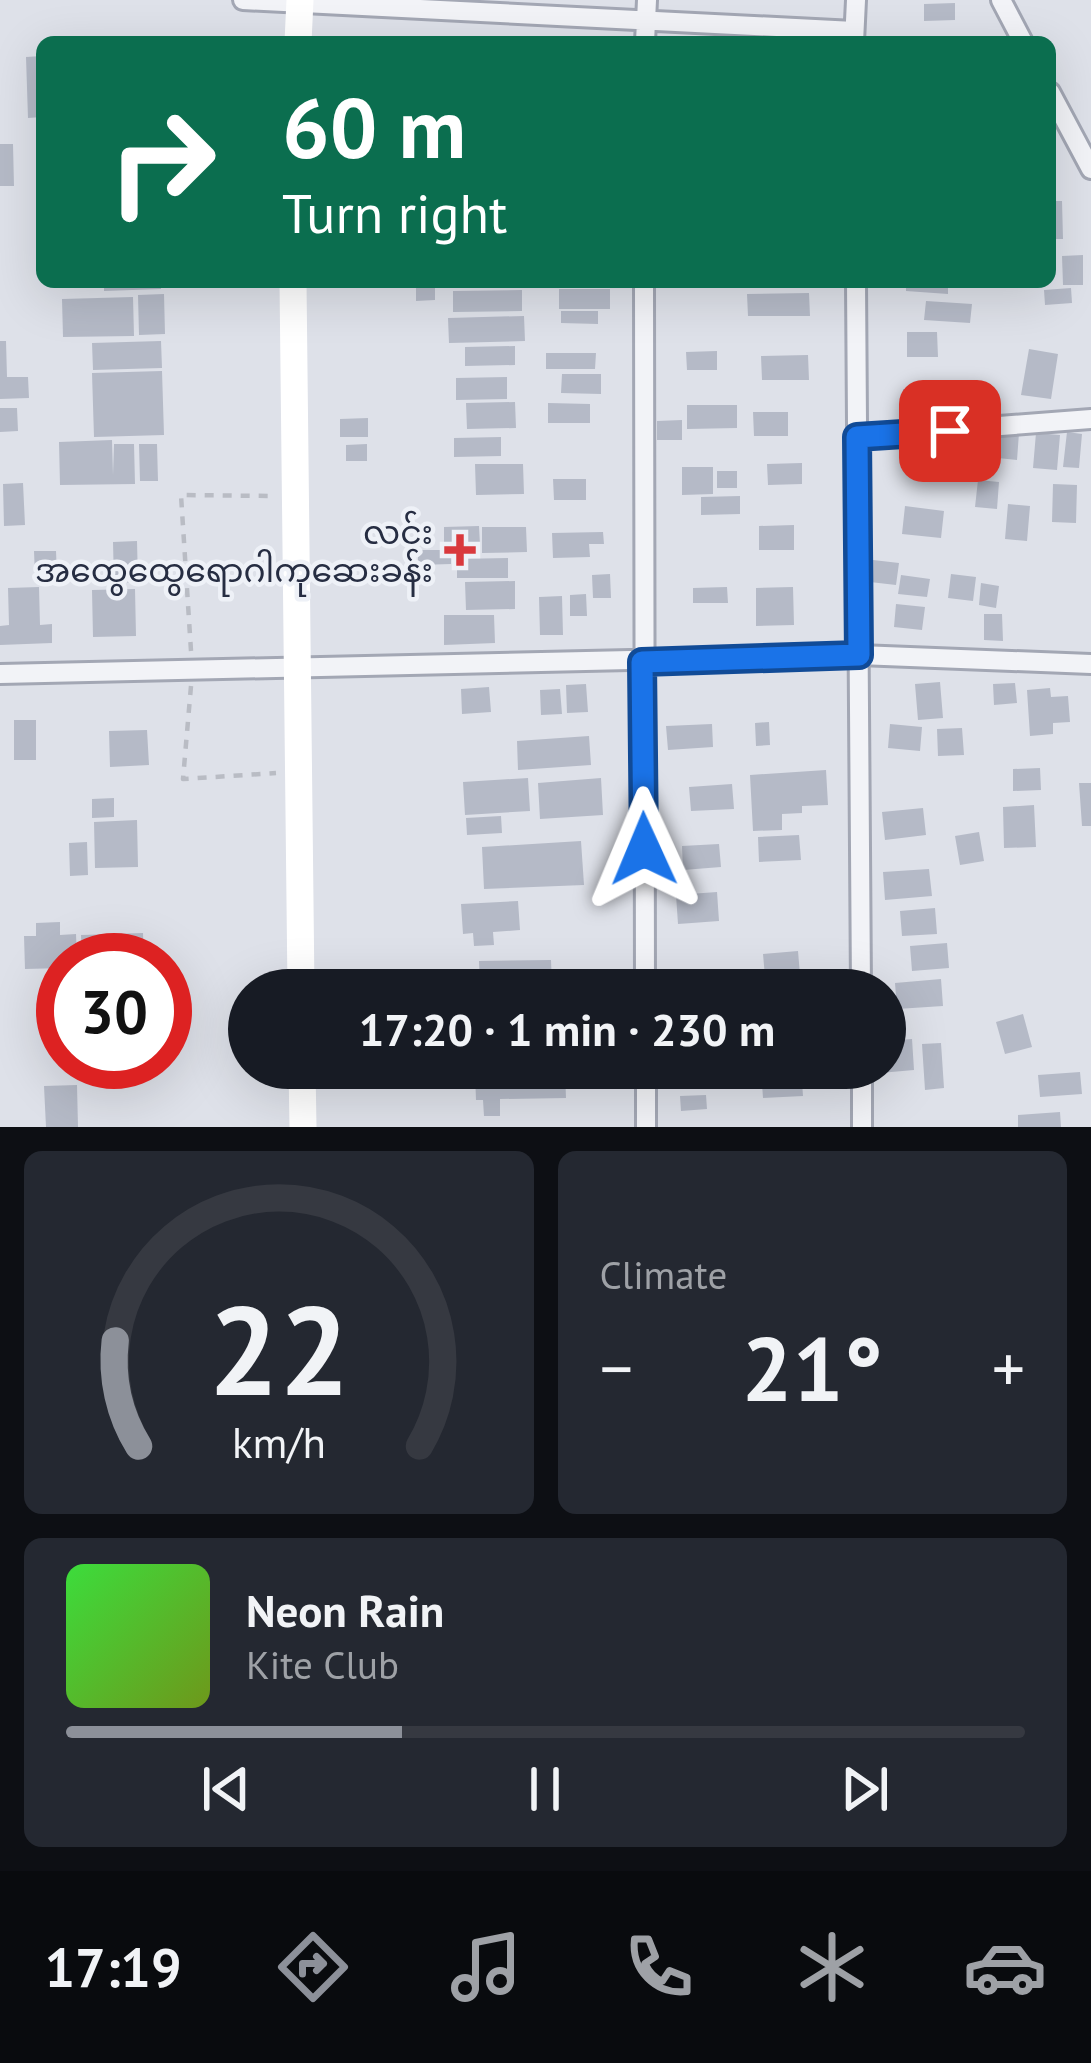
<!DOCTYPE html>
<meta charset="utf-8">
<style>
:root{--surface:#171b24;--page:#242831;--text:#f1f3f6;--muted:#9ea1a6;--line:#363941;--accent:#8c9099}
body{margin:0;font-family:"PT Sans","Noto Sans Myanmar",sans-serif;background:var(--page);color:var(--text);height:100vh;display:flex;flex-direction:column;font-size:45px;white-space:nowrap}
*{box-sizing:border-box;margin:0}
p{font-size:39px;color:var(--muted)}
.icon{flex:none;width:66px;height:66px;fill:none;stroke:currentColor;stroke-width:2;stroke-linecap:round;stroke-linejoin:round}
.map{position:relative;height:1127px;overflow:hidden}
.sheet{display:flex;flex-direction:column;gap:24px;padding:24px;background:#0d0f14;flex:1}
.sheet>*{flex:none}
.hud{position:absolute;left:36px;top:36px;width:1020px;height:252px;border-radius:18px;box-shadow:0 12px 48px #0002;background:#0b6e4f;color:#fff;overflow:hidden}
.speed{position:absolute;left:36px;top:933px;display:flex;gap:24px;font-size:60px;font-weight:700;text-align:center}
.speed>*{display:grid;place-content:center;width:156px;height:156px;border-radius:50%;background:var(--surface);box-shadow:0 12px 48px #0002;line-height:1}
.speed .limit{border:18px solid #d22;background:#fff;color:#111}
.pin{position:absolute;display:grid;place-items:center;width:102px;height:102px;color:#fff;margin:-51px;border-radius:24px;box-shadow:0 6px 18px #0006}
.me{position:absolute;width:132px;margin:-66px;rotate:359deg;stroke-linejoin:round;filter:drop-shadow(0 0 9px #0008)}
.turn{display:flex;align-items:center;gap:42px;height:252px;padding:0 48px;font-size:54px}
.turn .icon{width:156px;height:156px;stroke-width:2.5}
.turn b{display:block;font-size:84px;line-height:102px}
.big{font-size:90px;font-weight:600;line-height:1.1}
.sheet .tile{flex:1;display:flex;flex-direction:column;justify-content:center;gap:18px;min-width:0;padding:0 42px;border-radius:18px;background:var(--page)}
.sheet .dial{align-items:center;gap:0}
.dial svg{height:312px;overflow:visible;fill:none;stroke:var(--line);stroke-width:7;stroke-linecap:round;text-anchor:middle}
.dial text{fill:var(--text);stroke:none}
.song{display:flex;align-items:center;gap:36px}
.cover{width:144px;height:144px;border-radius:18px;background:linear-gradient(135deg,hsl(120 70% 55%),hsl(80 70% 35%))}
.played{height:12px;border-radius:6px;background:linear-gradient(90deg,var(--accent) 35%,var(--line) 35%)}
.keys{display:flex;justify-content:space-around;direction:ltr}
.heat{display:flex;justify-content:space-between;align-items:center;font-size:66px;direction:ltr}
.sheet .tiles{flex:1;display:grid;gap:24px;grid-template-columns:1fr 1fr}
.tile:last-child{grid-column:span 2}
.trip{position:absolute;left:228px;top:969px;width:678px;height:120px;border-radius:60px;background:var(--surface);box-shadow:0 12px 48px #0002;font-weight:600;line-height:120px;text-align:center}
.tabs{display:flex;height:192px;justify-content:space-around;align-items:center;background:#090b0e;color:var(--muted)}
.tabs .icon{width:84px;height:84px}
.tabs .current{color:var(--accent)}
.tabs b{font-size:54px;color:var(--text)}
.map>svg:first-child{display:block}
.building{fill:#b5bac7}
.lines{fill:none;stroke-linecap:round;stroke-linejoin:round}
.minor-casing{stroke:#a3a7b4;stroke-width:24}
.path{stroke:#b9bcc4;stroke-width:4.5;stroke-dasharray:9 9;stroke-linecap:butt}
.minor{stroke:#f2f3f7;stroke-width:18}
.secondary{stroke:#fff;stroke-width:27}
.route-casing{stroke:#114b97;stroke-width:30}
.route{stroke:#1a73e8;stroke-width:21}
.poi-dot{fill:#d9393d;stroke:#eef1f7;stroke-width:4.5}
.labels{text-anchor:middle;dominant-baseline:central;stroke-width:9;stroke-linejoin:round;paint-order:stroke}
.poi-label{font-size:33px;fill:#262d42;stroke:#eef1f7;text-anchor:end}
</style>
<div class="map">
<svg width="1091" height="1127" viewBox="0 0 1091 1127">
<rect width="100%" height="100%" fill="#dee1e9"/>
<path class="building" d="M955 3V20L924 21V4Z
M42 56V117L28 118 26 57Z
M0 144H13L14 186H0Z
M1050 201H1062L1063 239H1050Z
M1083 255V285H1063L1062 256Z
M104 282H161V289L104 291Z
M906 282H948V294L906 291Z
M416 283H435V300L416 301Z
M1071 288 1072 303 1045 305 1044 290Z
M559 289H610V309H559Z
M522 290V311L453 312V291Z
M809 293 810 316H748L747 294Z
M164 294 165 334 139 335 138 295Z
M133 297 134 336 63 337 62 299Z
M926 301 972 304 970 323 924 320Z
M561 311H598V324L561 323Z
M524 316 525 341 449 343 448 318Z
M907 332H937L938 357H907Z
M0 341H6L7 377H28L29 398 0 399Z
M161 341 162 368 93 370 92 343Z
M515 346V365L465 366V347Z
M1029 349 1058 354 1051 399 1021 395Z
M717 351V370H687L686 352Z
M546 353H596L595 369H546Z
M808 355 809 380H762L761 356Z
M162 371 164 435 94 437 92 373Z
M562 374H601V394L561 393Z
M507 377V399L456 400V378Z
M950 382H970V418H950Z
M903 389H941L942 415H903Z
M515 402 516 428 467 429 466 403Z
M548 403 590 404V423H548Z
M687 405H737V428L687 429Z
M0 408H17L18 431 0 432Z
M753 412H788V436H754Z
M368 418V437H340V419Z
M682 420V440H657V421Z
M1001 431 1019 433 1017 460 998 458Z
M1067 432 1082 434 1079 468 1063 467Z
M1036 433 1060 435 1057 470 1033 468Z
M501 437V456L454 457V438Z
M961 438 986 440 983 472 958 470Z
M112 440 113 475 114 444H134L135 484 60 485 59 442Z
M139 444H157L158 481H140Z
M367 444V461H346V445Z
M942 445 944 469 913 471 912 447Z
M802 463V484L768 485 767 464Z
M475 464H523L524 494 476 495Z
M682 467H713V494L682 495Z
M717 471H737V488H717Z
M553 479H586V500H554Z
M978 480 999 482 997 509 975 507Z
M23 483 25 525 4 526 3 484Z
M1053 484 1077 485 1076 523 1052 522Z
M740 496V514L701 515V497Z
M1008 504 1030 506 1027 541 1005 539Z
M905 506 944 511 941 538 902 534Z
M794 525V550H759V526Z
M479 526 480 545 444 546V527Z
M482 527H526L527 552 482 553Z
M603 532 604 544H589L590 557 553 558 552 533Z
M137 541 138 582 114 583 113 542Z
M418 550H451V564L418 565Z
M34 551H56L57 575 35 576Z
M508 558V578H457V559Z
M873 560 899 563 896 585 870 582Z
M610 574 611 598H593L592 575Z
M951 574 976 577 973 601 948 598Z
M901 575 930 579 927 597 898 594Z
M515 581V609L466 610 465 582Z
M981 583 999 586 996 608 979 605Z
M39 587 40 625 52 624V643L0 645V626L9 625 8 588Z
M727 587 728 603H693V588Z
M793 587 794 625 756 626V588Z
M135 589 136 636 93 637 92 590Z
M586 594 587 616H570V595Z
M562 596 563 635H540L539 597Z
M896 604 925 607 922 630 894 627Z
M984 614H1002L1003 641 984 640Z
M444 615H494L495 643 444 645Z
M940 682 943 718 918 720 915 684Z
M1015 683 1017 703 994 705 993 684Z
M586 684 588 712 567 713 566 685Z
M489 687 491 712 462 714 461 689Z
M1050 688 1051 697 1068 696 1070 722 1053 723V734L1030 736 1027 690Z
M560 689 562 714 541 715 540 690Z
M14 720H36V760H14Z
M769 722 770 745 756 746 755 723Z
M712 724 713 747 668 750 666 726Z
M890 724 922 727 920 751 888 748Z
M962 728 964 755 938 756 937 729Z
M147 730 149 765 110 767 109 731Z
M589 736 591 765 518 770 517 741Z
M1040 768 1041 790 1013 791V769Z
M826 770 828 805 802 806V813L782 814V830L753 831 750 775Z
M528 778 530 811 465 815 463 782Z
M601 778 603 815 540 819 538 783Z
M1079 783H1091V826H1082Z
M732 784 734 809 691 811 689 787Z
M114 798V817L92 818V799Z
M1034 805 1036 847 1004 848 1003 807Z
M923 808 926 835 885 840 882 812Z
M501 816 502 833 467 835 466 818Z
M137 820 138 867 95 868 94 822Z
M979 832 984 861 960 865 955 836Z
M799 835 801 860 759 862 758 837Z
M581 841 584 885 484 889 482 847Z
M87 842 88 875 70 876 69 843Z
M719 844 721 867 683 870 682 846Z
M929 869 932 896 885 900 883 872Z
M717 892 719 921 678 924 676 895Z
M518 901 520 930 493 932 494 945 474 946 473 933 463 934 461 904Z
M935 908 937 934 902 936 900 911Z
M60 922V935L76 934 77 960H63V968L25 969 24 936H36V923Z
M143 933 144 960H82L81 935Z
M947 943 949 968 912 971 910 946Z
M798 951 800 975 765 977 763 954Z
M551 960 552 986 480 987 479 961Z
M604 969 605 990H566V970Z
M941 979 943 1006 897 1009 895 983Z
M1023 1014 1032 1047 1005 1054 996 1022Z
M912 1039 914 1070 880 1073V1068H885V1041Z
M941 1043 944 1088 925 1090 922 1044Z
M801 1068 803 1096 763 1098 761 1070Z
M565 1071 566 1098 500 1099V1116H484L483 1100H476L475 1073Z
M1080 1072 1082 1094 1040 1097 1038 1075Z
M77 1085 78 1127H46L44 1086Z
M706 1095 707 1109 681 1111 680 1096Z
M1060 1112 1061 1127H1018V1115Z"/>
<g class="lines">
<defs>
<path id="minor" d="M243 0 854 31
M1001 0 1023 42
M645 42 647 0
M854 42 856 0
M1050 92 1091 169
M644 282 645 990
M856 282 861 990
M857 437 1091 419
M0 674 859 655 1091 664
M646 1068V1127
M862 1068V1127"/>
</defs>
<use href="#minor" class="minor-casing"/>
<path class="path" d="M191 651 181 495 271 496
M191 686 183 779 276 773"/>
<use href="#minor" class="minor"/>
<path class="secondary" d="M298 42 300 0
M293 282 301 990
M302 1068 303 1127"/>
</g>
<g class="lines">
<defs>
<path id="route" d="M644 849 642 662 859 655 857 437 950 431"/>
</defs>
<use href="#route" class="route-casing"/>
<use href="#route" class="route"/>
</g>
<path class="poi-dot" d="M454 532h12v12h12v12h-12v12h-12v-12h-12v-12h12z"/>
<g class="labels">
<g class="poi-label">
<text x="433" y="531">လင်း<tspan x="433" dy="38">အထွေထွေရောဂါကုဆေးခန်း</tspan></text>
</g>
</g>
</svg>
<div class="speed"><div class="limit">30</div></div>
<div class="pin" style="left:950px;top:431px;background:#d93025"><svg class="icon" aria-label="arrive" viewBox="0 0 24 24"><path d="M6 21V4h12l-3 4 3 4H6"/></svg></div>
<svg class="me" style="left:644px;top:849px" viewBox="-20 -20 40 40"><path d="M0-17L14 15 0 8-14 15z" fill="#1a73e8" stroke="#fff" stroke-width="4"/></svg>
<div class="trip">17:20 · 1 min · 230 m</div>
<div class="hud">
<div class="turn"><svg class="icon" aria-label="right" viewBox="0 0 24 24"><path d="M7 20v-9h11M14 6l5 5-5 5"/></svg><div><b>60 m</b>Turn right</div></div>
</div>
</div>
<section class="sheet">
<div class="tiles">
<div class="tile dial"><svg viewBox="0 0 100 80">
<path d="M14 69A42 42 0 1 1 86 69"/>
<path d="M14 69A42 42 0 0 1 8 42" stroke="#8c9099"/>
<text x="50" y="56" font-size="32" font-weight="700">22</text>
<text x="50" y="72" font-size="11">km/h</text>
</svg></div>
<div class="tile"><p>Climate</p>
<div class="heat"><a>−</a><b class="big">21°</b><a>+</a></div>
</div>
<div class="tile">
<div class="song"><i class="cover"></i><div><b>Neon Rain</b><p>Kite Club</p></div></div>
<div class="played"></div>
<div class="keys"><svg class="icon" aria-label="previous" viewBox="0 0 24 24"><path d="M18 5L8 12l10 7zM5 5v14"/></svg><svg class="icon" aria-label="pause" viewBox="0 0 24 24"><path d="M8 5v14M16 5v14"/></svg><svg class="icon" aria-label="next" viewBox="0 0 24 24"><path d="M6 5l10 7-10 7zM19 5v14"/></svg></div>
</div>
</div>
</section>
<nav class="tabs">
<b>17:19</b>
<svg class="icon current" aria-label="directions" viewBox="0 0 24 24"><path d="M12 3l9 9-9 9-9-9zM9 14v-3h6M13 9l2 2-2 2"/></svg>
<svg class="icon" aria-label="music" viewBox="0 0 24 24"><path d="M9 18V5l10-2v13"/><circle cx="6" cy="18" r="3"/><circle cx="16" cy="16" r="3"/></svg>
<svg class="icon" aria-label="phone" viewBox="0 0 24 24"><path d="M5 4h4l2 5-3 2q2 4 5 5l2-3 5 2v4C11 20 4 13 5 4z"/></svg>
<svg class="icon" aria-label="climate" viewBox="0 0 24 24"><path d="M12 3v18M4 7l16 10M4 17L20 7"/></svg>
<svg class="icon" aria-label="car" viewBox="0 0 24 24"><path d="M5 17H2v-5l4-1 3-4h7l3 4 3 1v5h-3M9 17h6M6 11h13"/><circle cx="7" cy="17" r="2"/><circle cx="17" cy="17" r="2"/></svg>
</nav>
